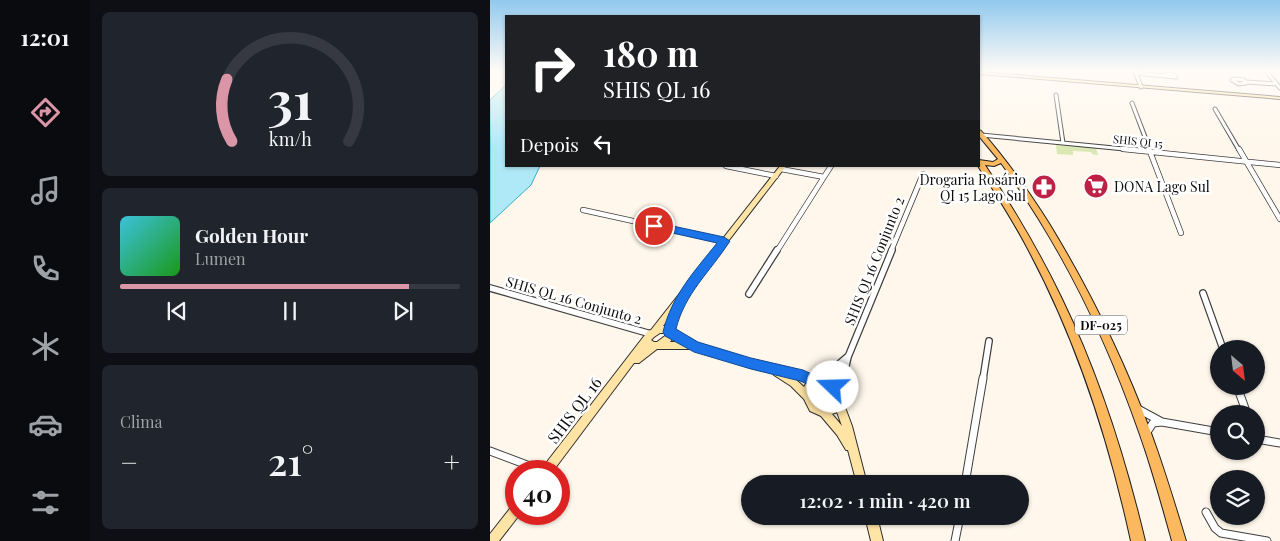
<!DOCTYPE html>
<html lang="pt">
<meta charset="utf-8">
<style>
:root{--surface:#171b24;--page:#20242c;--text:#f1f3f6;--muted:#9ea1a6;--line:#363941;--accent:#da95a7}
body{margin:0;font-family:"Playfair Display",serif;background:var(--page);color:var(--text);height:100vh;display:flex;flex-direction:column;font-size:19px;white-space:nowrap}
*{box-sizing:border-box;margin:0}
p{font-size:16px;color:var(--muted)}
.icon{flex:none;width:28px;height:28px;fill:none;stroke:currentColor;stroke-width:2;stroke-linecap:round;stroke-linejoin:round}
.map{position:relative;flex:1;overflow:hidden}
.sheet{display:flex;flex-direction:column;gap:12px;padding:12px;background:#0d0f14;width:400px}
.sheet>*{flex:none}
.top-card{position:absolute;left:15px;top:15px;width:475px;height:152px;border-radius:0px;box-shadow:0 1px 4px #0004;background:#202124;color:#fff;overflow:hidden}
.needle{width:32px;rotate:152deg}
.controls{position:absolute;left:720px;top:340px;display:grid;gap:10px}
.controls a{display:grid;place-items:center;width:55px;height:55px;border-radius:50%;background:var(--surface);box-shadow:0 1px 4px #0004;font-size:25px}
.speed{position:absolute;left:15px;top:460px;display:flex;gap:10px;font-size:25px;font-weight:700;text-align:center}
.speed>*{display:grid;place-content:center;width:65px;height:65px;border-radius:50%;background:var(--surface);box-shadow:0 1px 4px #0004;line-height:1}
.speed .limit{border:8px solid #d22;background:#fff;color:#111}
.pin{position:absolute;display:grid;place-items:center;width:42px;height:42px;color:#fff;margin:-21px;border:2px solid #fff;border-radius:50%;box-shadow:0 1px 5px #0007}
.me{position:absolute;width:55px;margin:-28px;rotate:291deg;stroke-linejoin:round;filter:drop-shadow(0 0 4px #0008)}
.turn{display:flex;align-items:center;gap:18px;height:105px;padding:0 15px;font-size:22px}
.turn .icon{width:65px;height:65px;stroke-width:2.5}
.turn b{display:block;font-size:35px;line-height:42px}
.then{display:flex;align-items:center;height:48px;padding:0 15px;background:#0003;gap:10px;font-size:19px}
.big{font-size:38px;font-weight:600;line-height:1.1}
.sheet .card{flex:1;display:flex;flex-direction:column;justify-content:center;gap:8px;min-width:0;padding:0 18px;border-radius:8px;background:var(--page)}
.sheet .dial{align-items:center;gap:0}
.dial svg{height:130px;overflow:visible;fill:none;stroke:var(--line);stroke-width:7;stroke-linecap:round;text-anchor:middle}
.dial text{fill:var(--text);stroke:none}
.song{display:flex;align-items:center;gap:15px}
.cover{width:60px;height:60px;border-radius:8px;background:linear-gradient(135deg,hsl(190 70% 55%),hsl(120 70% 35%))}
.played{height:5px;border-radius:2px;background:linear-gradient(90deg,var(--accent) 85%,var(--line) 85%)}
.keys{display:flex;justify-content:space-around;direction:ltr}
.heat{display:flex;justify-content:space-between;align-items:center;font-size:28px;direction:ltr}
.trip{position:absolute;left:251px;top:475px;width:288px;height:50px;border-radius:25px;background:var(--surface);box-shadow:0 1px 4px #0004;font-weight:600;line-height:50px;text-align:center}
main{display:flex;flex:1;min-height:0}
.tab-bar{display:flex;flex-direction:column;width:90px;justify-content:space-around;align-items:center;background:#090b0e;color:var(--muted)}
.tab-bar .icon{width:35px;height:35px}
.tab-bar .current{color:var(--accent)}
.tab-bar b{font-size:22px;color:var(--text)}
.map>svg:first-child{display:block}
.green{fill:#dae9b4}
.water{fill:#afe9f7;stroke:#35aecf}
.lines{fill:none;stroke-linecap:round;stroke-linejoin:round}
.street-far3-casing{stroke:#3f3f3f;stroke-width:5}
.street-far2-casing{stroke:#3f3f3f;stroke-width:6}
.street-far1-casing{stroke:#3f3f3f;stroke-width:8}
.street-casing{stroke:#3f3f3f;stroke-width:9}
.secondary-casing{stroke:#2e2e2e;stroke-width:2}
.primary-casing{stroke:#1d1d1d;stroke-width:2}
.street-far3{stroke:#fff;stroke-width:3}
.street-far2{stroke:#fff;stroke-width:4.5}
.street-far1{stroke:#fff;stroke-width:5.5}
.street{stroke:#fff;stroke-width:7}
.secondary{fill:#ffe4a6;fill-rule:evenodd}
.primary{fill:#fbb85f;fill-rule:evenodd}
.route{fill:#1a73e8;stroke:#114b97}
.labels{text-anchor:middle;dominant-baseline:central;stroke-width:5;stroke-linejoin:round;paint-order:stroke}
.far-street-label{font-size:11px;fill:#0c0c0c;stroke:#fff}
.shield{fill:#fff;stroke:#555;stroke-width:1}
.shield-label{font-size:12px;font-weight:bold;fill:#0c0c0c}
.poi-label{font-size:14px;fill:#0c0c0c;stroke:#fff;text-anchor:end}
.street-label{font-size:14px;fill:#0c0c0c;stroke:#fff}
.near-street-label{font-size:16px;fill:#0c0c0c;stroke:#fff}
</style>
<main>
<nav class="tab-bar">
<b>12:01</b>
<svg class="icon current" aria-label="directions" viewBox="0 0 24 24"><path d="M12 3l9 9-9 9-9-9zM9 14v-3h6M13 9l2 2-2 2"/></svg>
<svg class="icon" aria-label="music" viewBox="0 0 24 24"><path d="M9 18V5l10-2v13"/><circle cx="6" cy="18" r="3"/><circle cx="16" cy="16" r="3"/></svg>
<svg class="icon" aria-label="phone" viewBox="0 0 24 24"><path d="M5 4h4l2 5-3 2q2 4 5 5l2-3 5 2v4C11 20 4 13 5 4z"/></svg>
<svg class="icon" aria-label="climate" viewBox="0 0 24 24"><path d="M12 3v18M4 7l16 10M4 17L20 7"/></svg>
<svg class="icon" aria-label="car" viewBox="0 0 24 24"><path d="M5 17H2v-5l4-1 3-4h7l3 4 3 1v5h-3M9 17h6M6 11h13"/><circle cx="7" cy="17" r="2"/><circle cx="17" cy="17" r="2"/></svg>
<svg class="icon" aria-label="filters" viewBox="0 0 24 24"><path d="M4 7h16M4 17h16"/><circle cx="9" cy="7" r="2"/><circle cx="15" cy="17" r="2"/></svg>
</nav>
<section class="sheet">
<div class="card dial"><svg viewBox="0 0 100 80">
<path d="M14 69A42 42 0 1 1 86 69"/>
<path d="M14 69A42 42 0 0 1 11 31" stroke="#da95a7"/>
<text x="50" y="56" font-size="32" font-weight="700">31</text>
<text x="50" y="72" font-size="11">km/h</text>
</svg></div>
<div class="card">
<div class="song"><i class="cover"></i><div><b>Golden Hour</b><p>Lumen</p></div></div>
<div class="played"></div>
<div class="keys"><svg class="icon" aria-label="previous" viewBox="0 0 24 24"><path d="M18 5L8 12l10 7zM5 5v14"/></svg><svg class="icon" aria-label="pause" viewBox="0 0 24 24"><path d="M8 5v14M16 5v14"/></svg><svg class="icon" aria-label="next" viewBox="0 0 24 24"><path d="M6 5l10 7-10 7zM19 5v14"/></svg></div>
</div>
<div class="card"><p>Clima</p>
<div class="heat"><a>−</a><b class="big">21°</b><a>+</a></div>
</div>
</section>
<div class="map">
<svg width="790" height="541" viewBox="0 0 790 541">
<rect width="100%" height="100%" fill="#fff7eb"/>
<path class="green" d="M566 145 606 148 608 155 602 154 601 152 583 151V155L567 154Z"/>
<path class="water" d="M16 85V166H50L41 185 0 223V100Z"/>
<g class="lines">
<defs>
<path id="street-far3" d="M645 71 651 87
M776 71 790 88
M645 73 686 77 682 74 675 75
M746 79 754 80 756 83 749 84 742 80Z
M756 82 787 84
M566 95 573 143
M642 103 660 150
M725 109 749 150
M491 135 645 150"/>
<path id="street-far2" d="M633 149 790 165
M659 149 691 233
M749 149 790 219
M236 166 286 176
M291 169 334 177
M93 210 234 241
M287 251 341 166
M401 251 433 174"/>
<path id="street-far1" d="M0 288 161 334
M713 293 733 349
M259 294 287 250
M331 379 357 357
M353 379 358 357 402 250
M493 379 499 341"/>
<path id="street" d="M327 382 332 378
M747 386 757 414
M349 396 353 378
M648 409 672 422 729 432
M657 432 663 423 671 422
M766 439 790 443
M0 451 53 471
M475 484 493 378
M716 512 725 528 731 533 777 541
M465 541 470 516"/>
<path id="secondary" d="M489 72 790 97V99L489 74Z
M290 166H296L189 305 191 307 183 330 207 343 261 360 313 372 326 378 331 377 334 378 346 384 355 399 353 402 362 426 377 484H367L358 450H356L347 435 331 416 320 411 314 399 301 386 284 375 283 373 261 368 203 349H167L149 363H144L63 471H52L53 467 158 331 161 330ZM179 318 176 326H173ZM170 333H175V336L167 342H164L161 340 164 337ZM183 338 189 342H180ZM304 378 317 382 314 387ZM330 385 340 390 345 399 343 405 334 408C332 407 328 407 326 405 319 398 320 388 330 385ZM347 412 352 426 342 414Z
M26 505V514H30L9 541H0V534L22 506Z
M375 516H387L393 541H381Z"/>
<path id="primary" d="M489 130 491 131C517 160 539 192 560 225 600 291 634 360 661 433 674 468 685 505 696 541H682C672 505 662 468 649 432 616 337 570 244 511 163L504 166 495 165C523 208 549 251 571 297 609 375 635 457 655 541H641C619 440 588 343 539 251 524 222 506 194 488 166L489 160 503 162 508 159 489 136Z"/>
</defs>
<use href="#street-far3" class="street-far3-casing"/>
<use href="#street-far2" class="street-far2-casing"/>
<use href="#street-far1" class="street-far1-casing"/>
<use href="#street" class="street-casing"/>
<use href="#secondary" class="secondary-casing"/>
<use href="#primary" class="primary-casing"/>
<use href="#street-far3" class="street-far3"/>
<use href="#street-far2" class="street-far2"/>
<use href="#street-far1" class="street-far1"/>
<use href="#street" class="street"/>
<use href="#secondary" class="secondary"/>
<use href="#primary" class="primary"/>
</g>
<linearGradient id="sky" x2="0" y2="1"><stop stop-color="#91c9ee"/><stop offset="0.48" stop-color="#fffbf6"/><stop offset="1" stop-color="#fffbf6" stop-opacity="0"/></linearGradient>
<rect width="790" height="147" fill="url(#sky)"/>
<path class="route" d="M164 222 234 237 240 241C220 272 195 293 186 329L208 342 261 358 313 370 326 376 331 375 348 383 350 387 348 392 343 394 310 381 261 369 204 352 175 336 173 332C182 295 204 272 227 243L160 228 159 226Z"/>
<defs>
<symbol id="supermarket-disc" viewBox="-11 -11 22 22"><circle r="9.5" fill="#bd2246" stroke="#fff"/><path d="M-6-5.5h2.5l.6 2H6L4.5 2H-2.5L-4.4-4H-6ZM-1.5 3.2a1.3 1.3 0 1 0 .1 0ZM3 3.2a1.3 1.3 0 1 0 .1 0Z" fill="#fff"/></symbol>
<symbol id="pharmacy-disc" viewBox="-11 -11 22 22"><circle r="9.5" fill="#bd2246" stroke="#fff"/><path d="M-2-6h4v4h4v4h-4v4h-4v-4h-4v-4h4Z" fill="#fff"/></symbol>
</defs>
<g fill-rule="evenodd">
<use href="#supermarket-disc" x="592" y="172" width="28" height="28"/>
<use href="#pharmacy-disc" x="540" y="173" width="28" height="28"/>
</g>
<g class="labels">
<g class="far-street-label">
<text transform="translate(648 141) rotate(6)">SHIS QI 15</text>
</g>
<rect class="shield" x="585" y="315.5" width="52" height="19" rx="4"/>
<g class="shield-label">
<text x="611" y="325">DF-025</text>
</g>
<g class="poi-label">
<text x="536" y="179">Drogaria Rosário<tspan x="536" dy="16">QI 15 Lago Sul</tspan></text>
<text x="624" y="186" text-anchor="start">DONA Lago Sul</text>
</g>
<g class="street-label">
<text transform="translate(384 261) rotate(-68)">SHIS QI 16 Conjunto 2</text>
<text transform="translate(84 300) rotate(16)">SHIS QL 16 Conjunto 2</text>
</g>
<g class="near-street-label">
<text transform="translate(84 410) rotate(-53)">SHIS QL 16</text>
</g>
</g>
</svg>
<div class="controls">
<a><svg class="needle" viewBox="-14 -14 28 28"><path d="M0-13l5 13h-10z" fill="#e53935"/><path d="M0 13l5-13h-10z" fill="#9ea1a6"/></svg></a>
<a><svg class="icon" aria-label="search" viewBox="0 0 24 24"><circle cx="10" cy="10" r="6"/><path d="M15 15l6 6"/></svg></a>
<a><svg class="icon" aria-label="layers" viewBox="0 0 24 24"><path d="M12 4l9 5-9 5-9-5zM3 14l9 5 9-5"/></svg></a>
</div>
<div class="speed"><div class="limit">40</div></div>
<div class="pin" style="left:164px;top:226px;background:#d93025"><svg class="icon" aria-label="arrive" viewBox="0 0 24 24"><path d="M6 21V4h12l-3 4 3 4H6"/></svg></div>
<svg class="me" style="left:343px;top:387px" viewBox="-20 -20 40 40"><circle r="19" fill="#fff"/><path d="M0-13L10 11 0 6-10 11z" fill="#1a73e8"/></svg>
<div class="trip">12:02 · 1 min · 420 m</div>
<div class="top-card">
<div class="turn"><svg class="icon" aria-label="right" viewBox="0 0 24 24"><path d="M7 20v-9h11M14 6l5 5-5 5"/></svg><div><b>180 m</b>SHIS QL 16</div></div>
<div class="then">Depois<svg class="icon" aria-label="left" viewBox="0 0 24 24"><path d="M17 20v-9H6M10 6l-5 5 5 5"/></svg></div>
</div>
</div>
</main>
